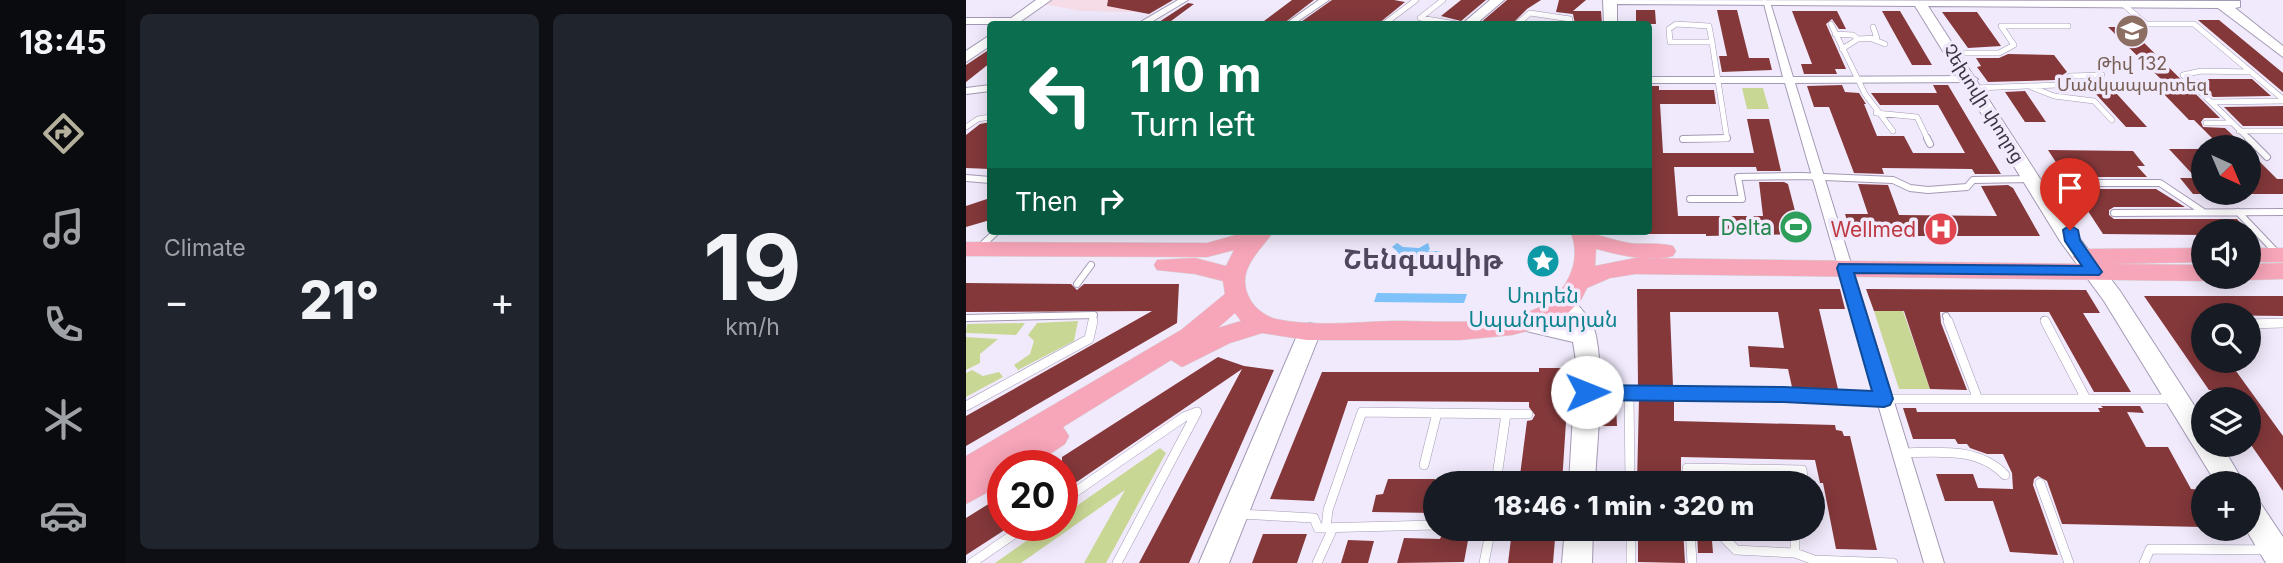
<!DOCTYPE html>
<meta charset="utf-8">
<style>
:root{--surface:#171b24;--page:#20242c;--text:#f1f3f6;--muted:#9ea1a6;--accent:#b4b09b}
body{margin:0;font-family:Inter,"Noto Sans Armenian",sans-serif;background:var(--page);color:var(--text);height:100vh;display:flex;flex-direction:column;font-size:26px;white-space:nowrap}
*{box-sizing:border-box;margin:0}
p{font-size:23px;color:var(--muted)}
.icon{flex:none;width:38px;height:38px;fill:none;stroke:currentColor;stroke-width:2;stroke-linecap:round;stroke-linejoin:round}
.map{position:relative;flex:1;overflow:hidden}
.drawer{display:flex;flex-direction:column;gap:14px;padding:14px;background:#0d0f14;width:840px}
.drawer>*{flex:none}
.banner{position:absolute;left:21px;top:21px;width:665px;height:214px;border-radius:7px;box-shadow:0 4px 18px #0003;background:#0b6e4f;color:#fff;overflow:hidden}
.needle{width:46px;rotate:136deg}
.buttons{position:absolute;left:1225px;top:135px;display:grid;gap:14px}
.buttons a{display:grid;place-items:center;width:70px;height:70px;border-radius:50%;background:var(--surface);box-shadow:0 4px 18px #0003;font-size:35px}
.speed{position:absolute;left:21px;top:450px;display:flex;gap:14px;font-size:35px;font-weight:700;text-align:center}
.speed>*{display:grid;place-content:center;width:91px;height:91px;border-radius:50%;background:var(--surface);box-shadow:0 4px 18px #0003;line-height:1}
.speed .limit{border:10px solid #d22;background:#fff;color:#111}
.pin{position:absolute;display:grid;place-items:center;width:60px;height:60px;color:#fff;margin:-72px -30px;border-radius:50% 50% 50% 0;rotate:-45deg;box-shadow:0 0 7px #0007}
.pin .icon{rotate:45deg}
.me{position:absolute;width:77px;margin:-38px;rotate:89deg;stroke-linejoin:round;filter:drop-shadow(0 0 5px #0008)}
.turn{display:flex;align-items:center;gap:24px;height:147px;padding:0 28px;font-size:32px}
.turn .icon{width:91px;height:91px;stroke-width:2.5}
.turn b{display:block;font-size:49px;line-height:60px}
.then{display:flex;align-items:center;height:66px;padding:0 28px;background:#0003;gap:14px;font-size:26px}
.big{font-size:52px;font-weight:800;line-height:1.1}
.drawer .card{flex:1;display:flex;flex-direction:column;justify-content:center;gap:10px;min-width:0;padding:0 24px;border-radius:10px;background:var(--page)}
.drawer .dial{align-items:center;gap:0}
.dial b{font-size:91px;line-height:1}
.heat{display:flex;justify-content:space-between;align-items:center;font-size:38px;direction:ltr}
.drawer .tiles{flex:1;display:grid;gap:14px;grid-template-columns:repeat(2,1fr)}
.trip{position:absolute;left:457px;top:471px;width:402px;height:70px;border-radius:35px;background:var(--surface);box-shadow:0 4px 18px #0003;font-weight:800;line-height:70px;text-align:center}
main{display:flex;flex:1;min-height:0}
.dock{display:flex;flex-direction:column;width:126px;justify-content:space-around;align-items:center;background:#090b0e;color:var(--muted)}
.dock .icon{width:49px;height:49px}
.dock .selected{color:var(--accent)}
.dock b{font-size:32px;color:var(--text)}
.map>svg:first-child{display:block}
.education{fill:#f5dce6}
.green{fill:#c9d795}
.water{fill:#7ec2f9}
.building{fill:#84383a}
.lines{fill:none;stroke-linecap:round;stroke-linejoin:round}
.lane-far2-casing{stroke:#a499b5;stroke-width:6}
.lane-far1-casing{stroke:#a499b5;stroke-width:8}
.lane-casing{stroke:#a499b5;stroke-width:10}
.street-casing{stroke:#a499b5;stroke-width:2}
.secondary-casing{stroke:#a499b5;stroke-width:2}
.primary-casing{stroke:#d3d2d5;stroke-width:1}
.lane-far2{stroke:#fff;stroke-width:5}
.lane-far1{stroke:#fff;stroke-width:6}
.lane{stroke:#fff;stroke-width:9}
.street{fill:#fff;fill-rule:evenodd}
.secondary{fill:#fff;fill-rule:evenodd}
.primary{fill:#f7a5b8;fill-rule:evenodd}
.route{fill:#1a73e8;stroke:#114b97;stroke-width:2}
.labels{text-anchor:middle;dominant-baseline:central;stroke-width:7;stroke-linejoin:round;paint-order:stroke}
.far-education-label{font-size:18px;fill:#785e54;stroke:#f1eafc}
.far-street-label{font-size:18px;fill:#393440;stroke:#f1eafc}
.leisure-label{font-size:21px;fill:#27864d;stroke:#f1eafc;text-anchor:end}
.health-label{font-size:21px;fill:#be3a42;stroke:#f1eafc;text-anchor:end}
.culture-label{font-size:21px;fill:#0d838f;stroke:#f1eafc}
.district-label{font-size:28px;font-weight:bold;fill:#50465e;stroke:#f1eafc}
</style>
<main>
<nav class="dock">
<b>18:45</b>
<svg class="icon selected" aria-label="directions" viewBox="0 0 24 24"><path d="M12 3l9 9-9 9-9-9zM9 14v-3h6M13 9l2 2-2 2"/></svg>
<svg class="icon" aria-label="music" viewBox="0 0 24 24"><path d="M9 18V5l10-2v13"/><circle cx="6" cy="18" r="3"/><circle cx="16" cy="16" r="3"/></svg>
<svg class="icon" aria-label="phone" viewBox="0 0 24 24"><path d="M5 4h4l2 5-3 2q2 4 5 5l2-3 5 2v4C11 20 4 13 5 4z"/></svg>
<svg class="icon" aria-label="climate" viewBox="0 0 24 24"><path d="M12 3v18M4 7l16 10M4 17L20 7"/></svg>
<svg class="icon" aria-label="car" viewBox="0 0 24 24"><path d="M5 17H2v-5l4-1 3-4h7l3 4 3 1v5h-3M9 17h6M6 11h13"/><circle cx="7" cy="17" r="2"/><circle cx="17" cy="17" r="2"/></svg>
</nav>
<section class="drawer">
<div class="tiles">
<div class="card"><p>Climate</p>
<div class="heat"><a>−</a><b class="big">21°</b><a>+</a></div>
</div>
<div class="card dial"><b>19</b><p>km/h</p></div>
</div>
</section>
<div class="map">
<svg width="1317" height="563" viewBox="0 0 1317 563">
<rect width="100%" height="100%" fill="#f1eafc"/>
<path class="education" d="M85 0H196L172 12 115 11 77 4Z"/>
<path class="green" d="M776 88H797L803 109H781Z
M908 311H937L964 389H933Z
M112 321 108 341 52 370 48 365 64 354 68 341 62 335 71 323Z
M59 323 50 335 0 333 1 324Z
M0 337 32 339 14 354V363L0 370Z
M6 370 17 376 33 372 37 377 0 397V373Z
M194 448 200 453 140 563H118L159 490 55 563H29L83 525H96V516Z"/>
<path class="water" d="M431 243 437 247 453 248 462 243 464 249 462 251H475L471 262H457L459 265 454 269H449L448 265 432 266 423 269 420 265 427 261 431 251 426 247Z
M411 293 501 294 498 303 408 302Z"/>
<path class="building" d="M142 0H207L183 14 141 6Z
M326 0H348L317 24H294Z
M366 0H428L439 2 412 24H332Z
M495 0H520L495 21 475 16Z
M541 0H575L561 9 546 24H513Z
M593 0H620L607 11H635L636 24H609L607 14 590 12Z
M222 3 228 4 201 24H190Z
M670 10H689L690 24H670Z
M751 10H771L783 58H803L806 70 756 72 753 56H761Z
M826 11H871L880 29H873L866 19 860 24 880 69H869L871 74H838L835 64H846Z
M916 11H934L966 65H946Z
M976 12H1011L1035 46 1002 48Z
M1232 20H1253L1317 73V92Z
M1142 27H1162L1254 118H1238L1235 122 1237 127 1259 128 1279 147H1255L1228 120H1223L1194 90H1206Z
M24 49V63L0 82V65Z
M1042 54 1088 55 1101 72 1089 80 1022 82 1011 67 1015 66 1010 58H1033Z
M1229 79H1286L1305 96 1247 97Z
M1118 81 1140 82 1181 127H1160Z
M876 85 879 92 893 93 900 104H898L911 136H938L947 153H999L972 105H914L905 93H971L967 85H982L1035 174H1009L1006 169 916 168 918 174 888 173 863 107H848L841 86Z
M682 86H693V90H748L750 104H694L697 153H788L781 119H803L815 171H791L790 167H708L712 216H797L793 182H818L822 184 835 234 740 236V234H682Z
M1059 91 1080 122H1059L1039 92Z
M1317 106V126H1277L1258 107Z
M24 122V169L0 168V135L14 124Z
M1203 149H1237V194H1227L1214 178H1230Z
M1082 150 1167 151 1179 166H1171L1181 177H1088L1085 173H1097Z
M1283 151 1311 179H1317V194H1283Z
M892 184 922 185 933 215 1031 216 1015 186 1042 185 1047 188 1074 236H886L879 214H902Z
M1096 189H1190L1219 207H1148L1143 210V215L1148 219H1271L1282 231H1237V235L1137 234 1120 208H1110Z
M24 198V220L0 227V206Z
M0 283 105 284 111 290 118 284H213L211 323 0 446V416L186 311 0 312Z
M671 289H874L879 309H853L872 389 826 387 822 369 784 367 782 346 818 348 812 312H704L707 386 672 385Z
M900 289 1120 290 1134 313H1117L1165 392H1128L1083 312H974L975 323 1001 390 964 389 938 311H908Z
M1178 296H1317V316L1237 315V360H1262L1317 436V491L1283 442V399H1253L1247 390H1243Z
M252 357 278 366 308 370 223 563H173L276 369 96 492V457Z
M573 368H598V372H604L601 408 594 414 600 422 596 483H553L561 421 566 420 569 415 563 407V402L382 401 348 501 304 499 356 372H573Z
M673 399 708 400V421L869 425 870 430 876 431 878 436H884L911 550 870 549 857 483H854L849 460 715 457V483H671Z
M650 404 651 426H635L636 405Z
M1135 406H1174L1178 413 1161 412 1180 447H1202L1225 489 1237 490V527L1096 524 1081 481 1072 476 1068 479 1067 485 1092 555 1044 552 1027 501H979L970 474H1007L1012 488 1047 489 1046 473 1037 454H1021L1004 448 1001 444H992L989 439H947L937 408H950L951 412H1134L1132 408H1137Z
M422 479H469V513L406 512 410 495 417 494Z
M37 495V531L0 555V518Z
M672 528H717L719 563 672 562Z
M731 528H745L747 553H732Z
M297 534H341L331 563H286Z
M476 534 503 535 498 562 431 563 438 538 474 539Z
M545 539H589L587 563H542Z
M382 540 408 541 402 563H375Z"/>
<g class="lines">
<defs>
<path id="lane-far2" d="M477 0 454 18 491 24
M1157 4 1180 24H1228L1317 99
M418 24 450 0
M551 24 564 13 604 19V24
M710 24 743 26 746 42H704L703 29Z
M865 24 899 94 927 131
M869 34 887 35 892 39
M906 39 919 44
M876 49 892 39 911 38 907 27
M987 53H1033L1048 45 1035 26H1102
M1065 87 1088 96 1128 101 1146 120
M1008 88 1091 85 1104 76 1136 75
M1245 102 1317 101
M910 113 951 117 962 140
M1240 123H1266
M0 127 12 119 24 117
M1273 131H1317
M717 139H761L746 42
M1284 140 1217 75 1235 71 1285 72"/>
<path id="lane-far1" d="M961 138 964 144
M1282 138 1301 157
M717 139 761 138
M0 178 24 180
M1069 183H1194L1236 211
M724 199H776L772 177 836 176 927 180 944 188 962 190 1001 187 1007 180 1065 179
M1272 212 1312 254
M1148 213 1317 212
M14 247 31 231
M111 284 125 265
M980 316 983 323
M0 318 128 315 126 323
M1078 320 1080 323
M1312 323H1317"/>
<path id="lane" d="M982 321 1011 397
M1079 321 1119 397
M1283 324 1317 323
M627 392 818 394 918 399H1207
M663 392 664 483
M0 406 123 339 127 321
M540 414H562
M601 415H615
M937 453C973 452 1012 447 1039 475
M458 465 471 413
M722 483 721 468 836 470 838 483
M1074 483 1103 563
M96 501 218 417 231 412
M274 514 348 518 352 528 469 525
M360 528 362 510 396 412 540 414 530 483
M665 528V563
M724 528 726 563
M760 528V540L770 550 829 553 848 560 927 563
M820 528 829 536V553
M6 563 61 525
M151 563 231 412
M351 563 367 528
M518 563 525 528
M1178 563 1184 549 1317 550"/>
<path id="street" d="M212 0H222L182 24H171Z
M353 0H363L328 24H319Z
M797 0 804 2 827 77 1007 76 1012 79 1007 82 829 83 978 563H958L819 83H682V77H817Z
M0 18H47L51 21 47 24H0Z
M24 85V91L0 94V88Z"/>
<path id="secondary" d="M70 0H85L51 24H37Z
M524 0H538L510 24H496Z
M637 0 1274 1V7L1269 8 1317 46V57L1252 8 962 6 1108 231 1154 291 1237 419V444H1255L1278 483H1250L1138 301 1094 241 949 6 651 4V24H638Z
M24 35V46L0 62V51Z
M597 295C610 299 628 322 630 336 639 382 631 436 629 483H603L610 361 607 342 552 329 549 323 552 317 560 315 600 323 586 303 589 297Z
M344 323 352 325 355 331 263 563H233L333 331 336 325Z
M1283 497 1293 501 1317 537V563H1300L1279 528H1283Z
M599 528H627L626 563H596Z"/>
<path id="primary" d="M284 231H308C294 252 267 271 285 301 290 309 301 317 310 319 347 327 390 322 427 321 480 320 577 334 603 277 610 263 611 246 604 231 626 231 641 239 663 243 677 245 692 242 707 246L710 251 707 256C682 263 655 255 630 249L629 266 669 258 1115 264 1107 257 1110 252 1118 249 1237 248V262L1145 264 1237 265V276H1246L1237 281 669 274 644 278 621 288 615 300 600 315 579 326 546 335 494 340H341L296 333 264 343 216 367 205 360 97 427 103 436 99 444 66 466H37V484L0 504V456L215 330 259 294 257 281 229 274 191 270 188 265 191 260 229 258 260 266 268 250 241 257 0 256V242L241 243ZM269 313 275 321 252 328Z
M1283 248H1317V262H1283Z
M1317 263V279L1283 280 1274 276H1283V264Z"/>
</defs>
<use href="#lane-far2" class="lane-far2-casing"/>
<use href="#lane-far1" class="lane-far1-casing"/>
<use href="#lane" class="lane-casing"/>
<use href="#street" class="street-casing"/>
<use href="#secondary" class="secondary-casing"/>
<use href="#primary" class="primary-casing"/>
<use href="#lane-far2" class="lane-far2"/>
<use href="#lane-far1" class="lane-far1"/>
<use href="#lane" class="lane"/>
<use href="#street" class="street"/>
<use href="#secondary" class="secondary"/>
<use href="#primary" class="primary"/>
</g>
<path class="route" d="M1104 225 1112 230 1114 240 1136 272 1133 275 888 273 927 399 924 405 918 407 818 402 621 400 615 397 612 392 615 387 621 385 818 387 906 391 871 268 873 264 1116 266 1099 241 1097 230Z"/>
<defs>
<symbol id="school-disc" viewBox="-11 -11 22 22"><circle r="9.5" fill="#8d6e63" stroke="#f1eafc"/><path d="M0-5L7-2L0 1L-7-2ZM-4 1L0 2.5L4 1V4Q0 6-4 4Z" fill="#fff"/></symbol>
<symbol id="stadium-disc" viewBox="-11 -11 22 22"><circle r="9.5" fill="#2e9e5b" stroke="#f1eafc"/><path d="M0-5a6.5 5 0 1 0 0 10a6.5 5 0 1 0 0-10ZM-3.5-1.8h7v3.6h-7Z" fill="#fff"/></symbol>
<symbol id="hospital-disc" viewBox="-11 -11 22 22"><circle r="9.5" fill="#e0444e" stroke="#f1eafc"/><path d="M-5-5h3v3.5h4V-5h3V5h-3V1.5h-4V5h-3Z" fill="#fff"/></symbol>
<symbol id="sight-disc" viewBox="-11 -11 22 22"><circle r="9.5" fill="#0f9aa8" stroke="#f1eafc"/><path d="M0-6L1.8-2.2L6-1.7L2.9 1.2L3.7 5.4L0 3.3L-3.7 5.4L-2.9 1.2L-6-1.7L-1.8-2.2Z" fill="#fff"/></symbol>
</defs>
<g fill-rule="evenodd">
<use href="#school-disc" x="1147" y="12" width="38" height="38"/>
<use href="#stadium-disc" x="811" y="208" width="38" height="38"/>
<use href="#hospital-disc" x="956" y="210" width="38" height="38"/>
<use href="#sight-disc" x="558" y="242" width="38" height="38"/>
</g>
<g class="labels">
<g class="far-education-label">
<text x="1166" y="63">Թիվ 132<tspan x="1166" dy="21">Մանկապարտեզ</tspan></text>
</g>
<g class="far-street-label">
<text transform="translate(1018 103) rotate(58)">Չեխովի փողոց</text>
</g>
<g class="leisure-label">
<text x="806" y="227">Delta</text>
</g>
<g class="health-label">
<text x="950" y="229">Wellmed</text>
</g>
<g class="culture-label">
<text x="577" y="295">Սուրեն<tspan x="577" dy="24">Սպանդարյան</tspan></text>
</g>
<g class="district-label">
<text x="457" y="259">Շենգավիթ</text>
</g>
</g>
</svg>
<div class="buttons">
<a><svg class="needle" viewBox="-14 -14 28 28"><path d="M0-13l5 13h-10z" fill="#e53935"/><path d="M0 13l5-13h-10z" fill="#9ea1a6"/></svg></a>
<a><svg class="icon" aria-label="sound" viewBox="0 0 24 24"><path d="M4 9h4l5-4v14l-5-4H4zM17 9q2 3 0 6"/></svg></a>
<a><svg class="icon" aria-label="search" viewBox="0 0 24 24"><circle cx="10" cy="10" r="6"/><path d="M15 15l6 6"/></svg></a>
<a><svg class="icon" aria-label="layers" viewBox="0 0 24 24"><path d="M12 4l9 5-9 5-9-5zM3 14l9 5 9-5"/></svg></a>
<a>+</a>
</div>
<div class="speed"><div class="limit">20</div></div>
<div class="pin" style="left:1104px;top:230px;background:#d93025"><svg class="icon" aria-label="arrive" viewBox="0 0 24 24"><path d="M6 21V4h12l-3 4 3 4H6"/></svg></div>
<svg class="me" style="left:621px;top:392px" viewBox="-20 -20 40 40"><circle r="19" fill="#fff"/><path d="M0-13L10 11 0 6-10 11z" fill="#1a73e8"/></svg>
<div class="trip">18:46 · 1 min · 320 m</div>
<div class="banner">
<div class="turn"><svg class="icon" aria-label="left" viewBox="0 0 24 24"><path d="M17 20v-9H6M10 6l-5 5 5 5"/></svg><div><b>110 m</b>Turn left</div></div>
<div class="then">Then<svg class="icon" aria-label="right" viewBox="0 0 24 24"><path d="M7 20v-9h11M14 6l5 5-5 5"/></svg></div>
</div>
</div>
</main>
